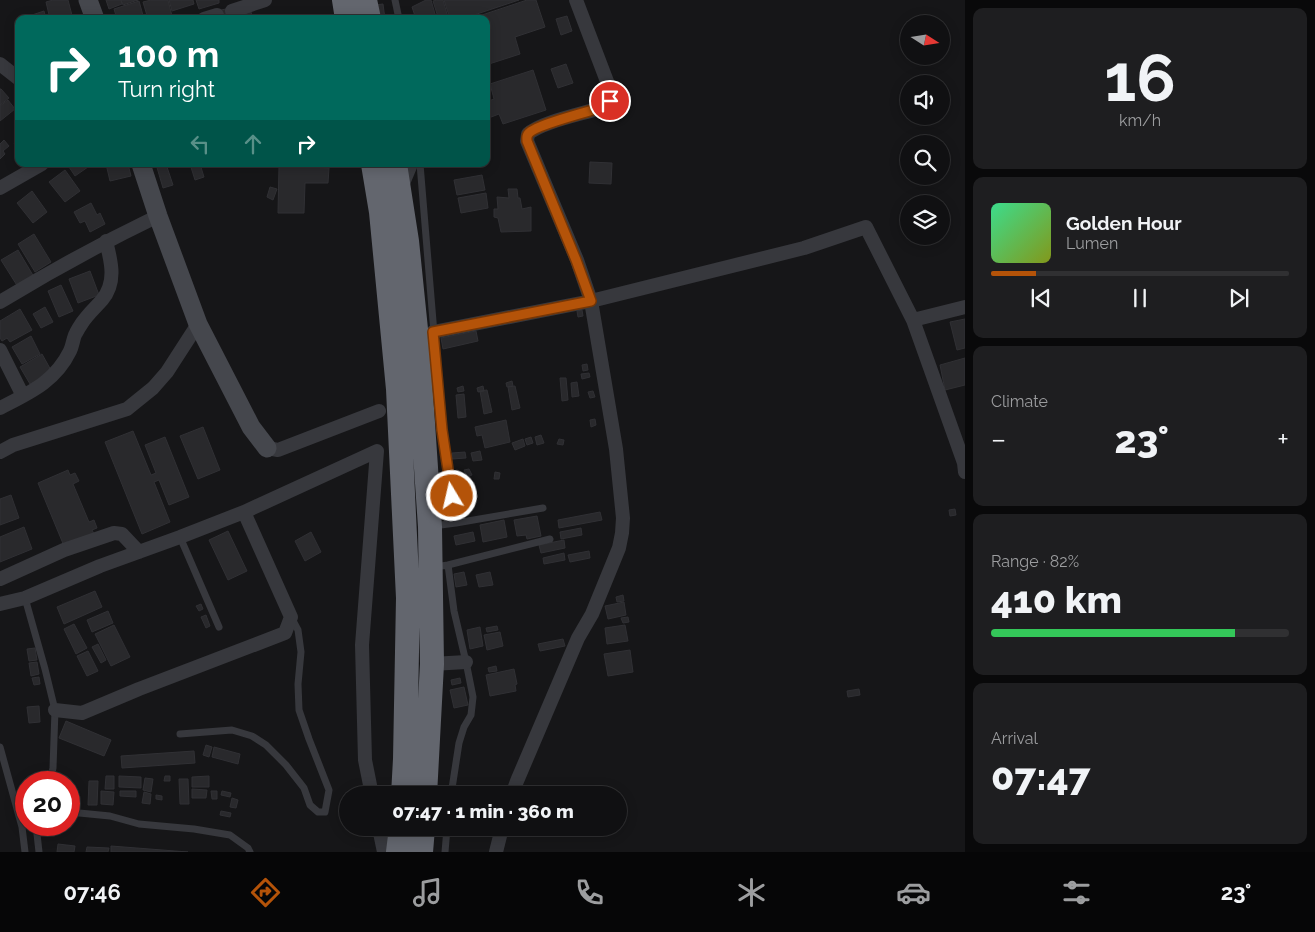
<!DOCTYPE html>
<meta charset="utf-8">
<style>
:root{--surface:#101012;--page:#1e1e20;--text:#f1f3f6;--muted:#9c9d9f;--line:#303032;--accent:#b45309}
body{margin:0;font-family:Raleway,sans-serif;background:var(--page);color:var(--text);height:100vh;display:flex;flex-direction:column;font-size:19px;white-space:nowrap}
*{box-sizing:border-box;margin:0}
p{font-size:16px;color:var(--muted)}
.icon{flex:none;width:28px;height:28px;fill:none;stroke:currentColor;stroke-width:2;stroke-linecap:round;stroke-linejoin:round}
.map{position:relative;flex:1;overflow:hidden}
.side{display:flex;flex-direction:column;gap:8px;padding:8px;background:#09090a;width:350px}
.side>*{flex:none}
.hud{position:absolute;left:15px;top:15px;width:475px;height:152px;border-radius:10px;box-shadow:0 2px 12px #0003,0 0 0 1px var(--line);background:#00695c;color:#fff;overflow:hidden}
.needle{width:32px;rotate:102deg}
.buttons{position:absolute;left:900px;top:15px;display:grid;gap:10px}
.buttons a{display:grid;place-items:center;width:50px;height:50px;border-radius:50%;background:var(--surface);box-shadow:0 2px 12px #0003,0 0 0 1px var(--line);font-size:25px}
.speed{position:absolute;left:15px;top:771px;display:flex;gap:10px;font-size:25px;font-weight:700;text-align:center}
.speed>*{display:grid;place-content:center;width:65px;height:65px;border-radius:50%;background:var(--surface);box-shadow:0 2px 12px #0003,0 0 0 1px var(--line);line-height:1}
.speed .limit{border:8px solid #d22;background:#fff;color:#111}
.pin{position:absolute;display:grid;place-items:center;width:42px;height:42px;color:#fff;margin:-21px;border:2px solid #fff;border-radius:50%;box-shadow:0 1px 5px #0007}
.me{position:absolute;width:55px;margin:-28px;rotate:351deg;stroke-linejoin:round;filter:drop-shadow(0 0 4px #0008)}
.turn{display:flex;align-items:center;gap:18px;height:105px;padding:0 20px;font-size:22px}
.turn .icon{width:65px;height:65px;stroke-width:2.5}
.turn b{display:block;font-size:35px;line-height:42px}
.lanes{display:flex;align-items:center;height:48px;padding:0 20px;background:#0003;justify-content:center;gap:25px;direction:ltr}
.lanes .off{opacity:.35}
.big{font-size:38px;font-weight:800;line-height:1.1}
.side .tile{flex:1;display:flex;flex-direction:column;justify-content:center;gap:8px;min-width:0;padding:0 18px;border-radius:10px;background:var(--page)}
.side .dial{align-items:center;gap:0}
.dial b{font-size:65px;line-height:1}
.song{display:flex;align-items:center;gap:15px}
.cover{width:60px;height:60px;border-radius:8px;background:linear-gradient(135deg,hsl(150 70% 55%),hsl(70 70% 35%))}
.played{height:5px;border-radius:2px;background:linear-gradient(90deg,var(--accent) 15%,var(--line) 15%)}
.keys{display:flex;justify-content:space-around;direction:ltr}
.heat{display:flex;justify-content:space-between;align-items:center;font-size:28px;direction:ltr}
.charge{height:8px;border-radius:4px;background:linear-gradient(90deg,#34c759 82%,var(--line) 0)}
.trip{position:absolute;left:339px;top:786px;width:288px;height:50px;border-radius:25px;background:var(--surface);box-shadow:0 2px 12px #0003,0 0 0 1px var(--line);font-weight:800;line-height:50px;text-align:center}
.dock{display:flex;height:80px;justify-content:space-around;align-items:center;background:#060607;color:var(--muted)}
.dock .icon{width:35px;height:35px}
.dock .active{color:var(--accent)}
.dock b{font-size:22px;color:var(--text)}
main{display:flex;flex:1;min-height:0}
.map>svg:first-child{display:block}
.building{fill:#29292c;stroke:#303034}
.lines{fill:none;stroke-linecap:round;stroke-linejoin:round}
.lane{stroke:#37383d;stroke-width:7}
.street{stroke:#37383d;stroke-width:14}
.secondary{stroke:#45474d;stroke-width:19}
.highway{stroke:#63666e;stroke-width:24}
.route-casing{stroke:#753606;stroke-width:12}
.route{stroke:#b45309;stroke-width:9}
</style>
<main>
<div class="map">
<svg width="965" height="852" viewBox="0 0 965 852">
<rect width="100%" height="100%" fill="#161618"/>
<path class="building" d="M53 0H68L73 19H50L46 2Z
M106 0H121L122 4 109 9Z
M121 0H138L123 5Z
M151 0H168L172 16 163 19H148L143 2Z
M169 0H193L194 4 172 11Z
M196 0H219V3L199 9Z
M426 0H431L435 14 416 19 412 7Z
M437 0H443L447 14 438 17 433 1Z
M444 0H519L462 19H450Z
M527 0H536L545 27 515 37 520 54 486 65V19H470Z
M139 1 144 19H117L114 9Z
M383 4 385 19H377L375 5Z
M231 8 233 17 218 19 216 11Z
M44 11 46 19H30L29 16Z
M251 12 253 19H246L245 14Z
M567 16 572 31 561 35 556 19Z
M566 64 573 83 558 88 551 69Z
M533 70 546 110 503 124 499 114 486 119V102L494 99 490 84Z
M0 89H1L9 98 0 105Z
M8 100 15 109 0 121V106Z
M19 139V150L14 143Z
M4 140 9 146 3 151 5 154 0 159V144Z
M590 162 612 163 611 184 589 183Z
M67 164H86L88 167 75 176Z
M106 164H128L131 176 110 181Z
M156 164H166L173 185 163 188Z
M190 164H200L204 177 195 180Z
M279 166 329 168 328 183H305L304 213H278Z
M65 170 80 191 65 202 49 182Z
M482 175 485 190 457 195 454 180Z
M270 187 277 189 273 200 267 197Z
M508 189H517L518 198H520L522 209 531 207V231L501 232 498 218 494 217V209H498L497 197 509 198Z
M32 191 47 212 33 223 17 203Z
M486 193 488 208 461 213 458 198Z
M91 203 97 215 100 213 105 224 90 232 85 221 80 223 74 212Z
M34 234 51 262 35 272 18 244Z
M18 250 34 277 18 287 1 260Z
M90 271 99 295 78 303 69 279Z
M61 285 73 311 59 317 48 291Z
M45 307 53 322 41 328 33 314Z
M20 309 32 330 10 342 7 338 2 341 0 338V321Z
M582 310 583 316 578 317 577 311Z
M965 319V348L957 350 950 322Z
M476 331 478 341 443 349 441 338Z
M31 336 40 354 22 364 12 347Z
M42 354 52 372 30 384 20 367Z
M965 358V385L945 390 940 365Z
M587 364 588 370 583 371 582 365Z
M589 373 590 377 582 379 581 374Z
M560 378H566L568 400 562 401Z
M512 381 513 386 507 387 506 383Z
M577 382 579 396 572 397 571 383Z
M463 386 464 391 458 392 457 388Z
M483 386 484 391 478 392 477 388Z
M515 386 520 408 512 410 508 387Z
M487 390 492 412 484 414 480 391Z
M593 391 595 397 590 398 588 392Z
M464 394 466 417 458 418 456 395Z
M595 419 596 425 591 427 590 420Z
M506 420 510 442 485 448 482 435 477 436 475 427Z
M203 427 220 470 198 479 180 436Z
M133 431 151 475 156 473 145 445 165 437 189 497 169 505 159 480 154 482 170 522 142 534 105 442Z
M541 435 544 443 537 445 535 437Z
M531 437 533 443 527 445 525 439Z
M523 439 525 446 515 450 512 443Z
M559 439 564 440 563 445 557 444Z
M480 451 482 460 473 461 471 453Z
M465 452 466 458 452 459V453Z
M469 469 472 475 467 477 464 470Z
M68 470 70 475 75 473 79 481 73 484 89 522 94 520 97 528 92 530 94 534 64 546 38 483Z
M495 472 500 473 499 479H494Z
M11 495 19 518 0 525V499Z
M955 509 956 515 950 516 949 510Z
M600 512 602 520 559 528 558 520Z
M537 516 541 536 527 539 526 535 517 536 514 520Z
M504 520 507 537 483 542 480 525Z
M24 527 32 549 0 562V537Z
M581 528 582 535 561 539 560 532Z
M228 531 247 571 228 580 209 540Z
M311 532 321 552 305 561 295 541Z
M473 532 475 541 456 545 454 536Z
M564 540 565 548 541 553 539 545Z
M589 551 590 558 570 562 568 555Z
M564 553 565 560 544 564 543 558Z
M464 572 467 585 456 587 454 574Z
M490 572 493 585 479 587 476 575Z
M95 591 102 607 64 624 57 607Z
M623 595 624 601 617 602 616 597Z
M624 602 626 615 608 619 605 606Z
M201 604 203 609 199 611 196 606Z
M108 611 113 623 92 632 87 620Z
M206 615 210 626 206 628 201 617Z
M628 617 629 622 623 623 621 618Z
M74 624 87 648 76 654 64 629Z
M114 625 130 657 111 666 95 634Z
M625 625 628 641 607 644 605 628Z
M497 626 498 630 487 632 486 628Z
M480 627 483 646 470 649 467 630Z
M500 632 503 646 487 650 484 635Z
M563 639 565 646 540 651 538 644Z
M98 644 106 660 101 663 92 647Z
M35 648 37 660 29 661 27 649Z
M630 650 633 672 608 676 604 654Z
M88 651 98 671 87 676 77 656Z
M37 662 39 674 31 676 29 663Z
M496 666 497 671 489 672 488 668Z
M514 669 517 684 515 685 516 691 490 696 486 675Z
M39 677 40 684 34 685 32 678Z
M460 678 461 683 452 685 451 680Z
M464 687 468 705 454 708 450 690Z
M859 689 860 695 848 697 847 691Z
M39 706 40 722 29 723 27 707Z
M66 721 111 740 104 756 59 738Z
M206 745 212 747 209 757 203 755Z
M214 747 240 754 238 764 212 757Z
M194 751 195 763 122 768 121 756Z
M106 776H114V789H105Z
M119 776 141 777V788L119 787Z
M165 776H170V781H164Z
M209 776V787H192V777Z
M145 778 153 779 151 792 143 790Z
M179 779H188L189 804H180Z
M89 781H98L97 805H88Z
M192 789 207 790 206 798H192Z
M101 791 114 792 113 805 101 804Z
M120 791H136V797L120 796Z
M211 791H217V799H212Z
M222 791 231 793 230 797 221 795Z
M144 792 151 794 150 804 142 803Z
M156 795 162 796V800L156 799Z
M232 798 238 800 236 808 230 807Z
M221 811 231 813 230 817 220 815Z
M58 844 75 846 74 852H57Z
M111 846 188 852H111Z
M87 847 109 848 108 852H86Z"/>
<g class="lines">
<path class="lane" d="M395 0 399 19
M420 164 442 430 456 523 433 526
M456 523 543 508
M180 537 219 627
M448 565 550 539
M434 567 448 565 454 611 466 662 473 697 471 715 464 727 459 743 451 795
M25 598 45 669 55 710 53 768 50 782
M180 734 232 730 252 736 266 745 286 765 304 788 310 805 318 812H325L329 790 309 739 299 710 298 684 301 652 298 630 291 617
M0 747 22 827 25 852
M69 812 110 816 139 824 194 829 230 835 248 848 250 852
M36 825 39 852
M445 852 447 828"/>
<path class="street" d="M232 11 265 0
M204 19 217 15
M0 64 19 79
M0 188 42 164
M401 188 411 164
M0 302C51 271 104 242 158 216
M913 320 965 307
M433 332 591 301 804 248 866 227 913 320 964 463 965 472
M0 350 23 396
M0 408C29 393 55 382 70 351 73 345 73 338 76 333 78 329 80 326 82 323 88 314 95 308 102 300 117 282 111 261 106 241
M267 448 278 450 379 411
M0 452 13 445 127 409 153 388 167 372 198 324
M0 579 64 550 114 533 122 534 139 552
M0 604 25 598 100 566 180 537 244 512 377 451 362 645 365 760 372 795
M432 664 466 662
M55 710 82 713 139 689 285 633 291 617 244 512
M512 795 517 781 578 638 592 614 619 548 622 533 623 518 616 449 591 301 577 260 527 141 528 134C541 122 582 114 600 108L606 106 610 101V92L608 84 576 0
M379 828 384 852
M496 852 502 828"/>
<path class="secondary" d="M88 0 95 19
M141 164 158 216 198 324 251 427 267 448"/>
<path class="highway" d="M344 0 347 19
M365 0 369 19
M373 164 381 212 398 389 408 598 405 759 403 795
M395 164 407 241 418 349 430 527 432 664 425 795
M398 852 401 828
M421 852 423 828"/>
</g>
<g class="lines">
<defs>
<path id="route" d="M452 496 442 430 433 332 591 301 576 260 527 141C527 137 526 136 529 133 536 125 587 112 600 108L606 106 610 101"/>
</defs>
<use href="#route" class="route-casing"/>
<use href="#route" class="route"/>
</g>
</svg>
<div class="buttons">
<a><svg class="needle" viewBox="-14 -14 28 28"><path d="M0-13l5 13h-10z" fill="#e53935"/><path d="M0 13l5-13h-10z" fill="#9c9d9f"/></svg></a>
<a><svg class="icon" aria-label="sound" viewBox="0 0 24 24"><path d="M4 9h4l5-4v14l-5-4H4zM17 9q2 3 0 6"/></svg></a>
<a><svg class="icon" aria-label="search" viewBox="0 0 24 24"><circle cx="10" cy="10" r="6"/><path d="M15 15l6 6"/></svg></a>
<a><svg class="icon" aria-label="layers" viewBox="0 0 24 24"><path d="M12 4l9 5-9 5-9-5zM3 14l9 5 9-5"/></svg></a>
</div>
<div class="speed"><div class="limit">20</div></div>
<div class="pin" style="left:610px;top:101px;background:#d93025"><svg class="icon" aria-label="arrive" viewBox="0 0 24 24"><path d="M6 21V4h12l-3 4 3 4H6"/></svg></div>
<svg class="me" style="left:452px;top:496px" viewBox="-20 -20 40 40"><circle r="17" fill="#b45309" stroke="#fff" stroke-width="3"/><path d="M0-11L8 9 0 5-8 9z" fill="#fff"/></svg>
<div class="trip">07:47 · 1 min · 360 m</div>
<div class="hud">
<div class="turn"><svg class="icon" aria-label="right" viewBox="0 0 24 24"><path d="M7 20v-9h11M14 6l5 5-5 5"/></svg><div><b>100 m</b>Turn right</div></div>
<div class="lanes"><svg class="icon off" aria-label="left" viewBox="0 0 24 24"><path d="M17 20v-9H6M10 6l-5 5 5 5"/></svg><svg class="icon off" aria-label="ahead" viewBox="0 0 24 24"><path d="M12 20V5M6 11l6-6 6 6"/></svg><svg class="icon" aria-label="right" viewBox="0 0 24 24"><path d="M7 20v-9h11M14 6l5 5-5 5"/></svg></div>
</div>
</div>
<section class="side">
<div class="tile dial"><b>16</b><p>km/h</p></div>
<div class="tile">
<div class="song"><i class="cover"></i><div><b>Golden Hour</b><p>Lumen</p></div></div>
<div class="played"></div>
<div class="keys"><svg class="icon" aria-label="previous" viewBox="0 0 24 24"><path d="M18 5L8 12l10 7zM5 5v14"/></svg><svg class="icon" aria-label="pause" viewBox="0 0 24 24"><path d="M8 5v14M16 5v14"/></svg><svg class="icon" aria-label="next" viewBox="0 0 24 24"><path d="M6 5l10 7-10 7zM19 5v14"/></svg></div>
</div>
<div class="tile"><p>Climate</p>
<div class="heat"><a>−</a><b class="big">23°</b><a>+</a></div>
</div>
<div class="tile"><p>Range · 82%</p><b class="big">410 km</b><div class="charge"></div></div>
<div class="tile"><p>Arrival</p><b class="big">07:47</b></div>
</section>
</main>
<nav class="dock">
<b>07:46</b>
<svg class="icon active" aria-label="directions" viewBox="0 0 24 24"><path d="M12 3l9 9-9 9-9-9zM9 14v-3h6M13 9l2 2-2 2"/></svg>
<svg class="icon" aria-label="music" viewBox="0 0 24 24"><path d="M9 18V5l10-2v13"/><circle cx="6" cy="18" r="3"/><circle cx="16" cy="16" r="3"/></svg>
<svg class="icon" aria-label="phone" viewBox="0 0 24 24"><path d="M5 4h4l2 5-3 2q2 4 5 5l2-3 5 2v4C11 20 4 13 5 4z"/></svg>
<svg class="icon" aria-label="climate" viewBox="0 0 24 24"><path d="M12 3v18M4 7l16 10M4 17L20 7"/></svg>
<svg class="icon" aria-label="car" viewBox="0 0 24 24"><path d="M5 17H2v-5l4-1 3-4h7l3 4 3 1v5h-3M9 17h6M6 11h13"/><circle cx="7" cy="17" r="2"/><circle cx="17" cy="17" r="2"/></svg>
<svg class="icon" aria-label="filters" viewBox="0 0 24 24"><path d="M4 7h16M4 17h16"/><circle cx="9" cy="7" r="2"/><circle cx="15" cy="17" r="2"/></svg>
<b>23°</b>
</nav>
